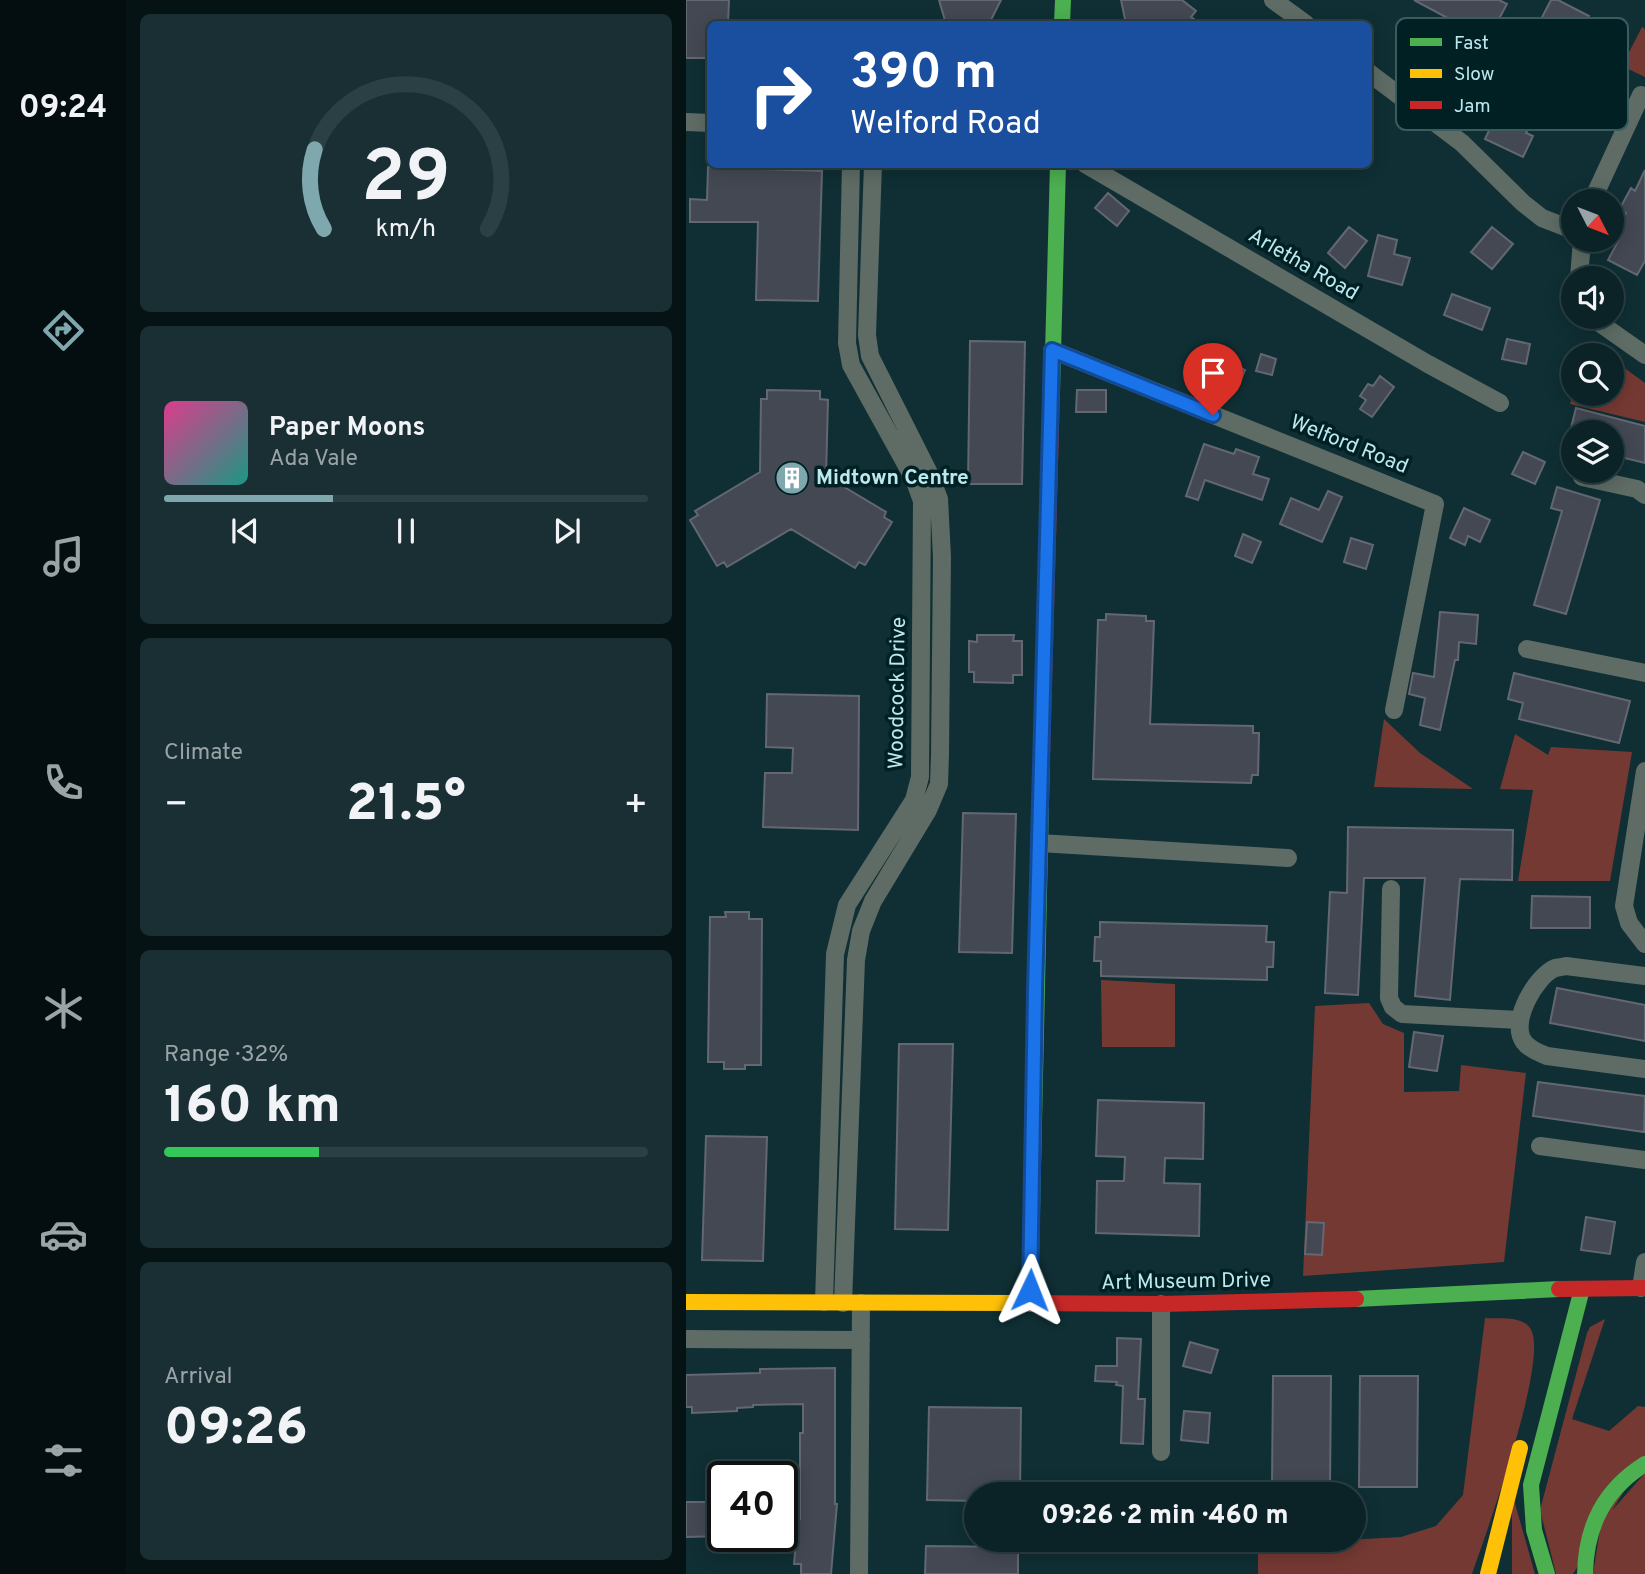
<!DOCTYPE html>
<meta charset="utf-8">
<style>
:root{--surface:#0b2327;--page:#192f33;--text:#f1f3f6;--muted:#9aa4a7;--line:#2b4044;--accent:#7fa7ae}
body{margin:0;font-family:Overpass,sans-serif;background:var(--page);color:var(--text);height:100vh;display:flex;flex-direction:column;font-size:26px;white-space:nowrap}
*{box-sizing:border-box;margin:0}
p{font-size:23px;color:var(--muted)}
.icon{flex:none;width:38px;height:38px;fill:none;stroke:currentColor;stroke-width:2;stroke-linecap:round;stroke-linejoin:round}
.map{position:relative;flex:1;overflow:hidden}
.drawer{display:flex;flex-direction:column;gap:14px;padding:14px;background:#061315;width:560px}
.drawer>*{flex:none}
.hud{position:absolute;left:21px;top:21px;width:665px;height:147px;border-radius:10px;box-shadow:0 4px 18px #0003,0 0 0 2px var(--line);background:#1a4fa0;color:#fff;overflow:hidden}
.needle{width:46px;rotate:132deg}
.tools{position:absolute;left:875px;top:189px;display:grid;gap:14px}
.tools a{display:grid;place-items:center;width:63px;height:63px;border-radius:50%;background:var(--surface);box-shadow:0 4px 18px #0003,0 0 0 2px var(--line);font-size:35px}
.speed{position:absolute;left:21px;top:1461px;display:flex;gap:14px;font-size:35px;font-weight:700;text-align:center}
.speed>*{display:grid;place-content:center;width:91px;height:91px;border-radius:50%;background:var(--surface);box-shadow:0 4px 18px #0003,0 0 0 2px var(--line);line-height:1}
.speed .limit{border:4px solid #111;border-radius:10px;background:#fff;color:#111}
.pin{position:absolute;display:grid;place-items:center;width:60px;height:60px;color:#fff;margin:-72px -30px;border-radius:50% 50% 50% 0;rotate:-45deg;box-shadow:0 0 7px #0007}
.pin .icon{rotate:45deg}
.me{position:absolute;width:77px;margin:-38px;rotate:2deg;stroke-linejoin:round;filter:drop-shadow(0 0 5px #0008)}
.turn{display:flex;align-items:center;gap:24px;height:147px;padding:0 28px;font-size:32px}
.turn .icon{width:91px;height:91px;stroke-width:2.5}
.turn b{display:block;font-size:49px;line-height:60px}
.big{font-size:52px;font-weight:800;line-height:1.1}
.drawer .tile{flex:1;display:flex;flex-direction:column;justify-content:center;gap:10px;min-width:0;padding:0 24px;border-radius:10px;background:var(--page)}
.drawer .dial{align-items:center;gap:0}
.dial svg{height:182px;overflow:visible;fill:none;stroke:var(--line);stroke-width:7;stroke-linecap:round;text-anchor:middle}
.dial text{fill:var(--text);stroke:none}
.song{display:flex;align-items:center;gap:21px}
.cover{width:84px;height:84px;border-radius:10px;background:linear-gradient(135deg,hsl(330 70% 55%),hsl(170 70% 35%))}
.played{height:7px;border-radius:4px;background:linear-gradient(90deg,var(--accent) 35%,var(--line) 35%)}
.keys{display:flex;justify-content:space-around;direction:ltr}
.heat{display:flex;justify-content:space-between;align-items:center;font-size:38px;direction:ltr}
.charge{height:10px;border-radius:5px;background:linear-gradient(90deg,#34c759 32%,var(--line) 0)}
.trip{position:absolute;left:278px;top:1482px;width:402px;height:70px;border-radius:35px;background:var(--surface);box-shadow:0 4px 18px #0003,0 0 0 2px var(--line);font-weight:800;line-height:70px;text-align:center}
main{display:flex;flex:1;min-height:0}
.menu{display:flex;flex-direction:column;width:126px;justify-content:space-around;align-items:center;background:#040e10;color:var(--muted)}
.menu .icon{width:49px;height:49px}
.menu .selected{color:var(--accent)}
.menu b{font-size:32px;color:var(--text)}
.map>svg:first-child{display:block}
.green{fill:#753933}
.building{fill:#434853;stroke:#626772;stroke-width:2}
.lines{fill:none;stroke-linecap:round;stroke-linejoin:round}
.street{stroke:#5e6c65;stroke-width:18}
.fast{stroke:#4caf50;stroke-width:16}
.slow{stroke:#ffc107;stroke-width:16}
.jam{stroke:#c62828;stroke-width:16}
.route-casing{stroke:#114b97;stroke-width:18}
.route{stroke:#1a73e8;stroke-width:12}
.labels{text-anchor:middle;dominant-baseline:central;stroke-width:7;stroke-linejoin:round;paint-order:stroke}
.street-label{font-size:21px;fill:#bce8ef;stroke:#012024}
.poi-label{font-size:21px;font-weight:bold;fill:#bce8ef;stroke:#012024;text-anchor:start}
.key{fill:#012024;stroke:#395c61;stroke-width:2}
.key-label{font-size:19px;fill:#bce8ef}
</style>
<main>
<nav class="menu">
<b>09:24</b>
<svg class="icon selected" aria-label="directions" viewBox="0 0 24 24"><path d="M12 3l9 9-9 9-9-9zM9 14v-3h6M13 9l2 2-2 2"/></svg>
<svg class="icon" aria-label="music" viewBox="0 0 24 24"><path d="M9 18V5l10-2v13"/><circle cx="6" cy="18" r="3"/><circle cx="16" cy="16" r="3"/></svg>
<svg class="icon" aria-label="phone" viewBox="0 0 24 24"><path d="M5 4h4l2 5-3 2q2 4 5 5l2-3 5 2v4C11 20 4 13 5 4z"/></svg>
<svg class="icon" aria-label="climate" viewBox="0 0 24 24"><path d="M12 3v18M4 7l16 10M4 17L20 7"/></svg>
<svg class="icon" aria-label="car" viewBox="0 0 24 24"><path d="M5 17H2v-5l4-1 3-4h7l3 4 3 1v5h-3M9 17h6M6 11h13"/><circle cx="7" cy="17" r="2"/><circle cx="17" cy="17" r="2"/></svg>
<svg class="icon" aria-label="filters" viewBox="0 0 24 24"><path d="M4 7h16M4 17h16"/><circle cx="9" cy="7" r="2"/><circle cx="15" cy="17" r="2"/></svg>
</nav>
<section class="drawer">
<div class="tile dial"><svg viewBox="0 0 100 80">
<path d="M14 69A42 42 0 1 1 86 69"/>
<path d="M14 69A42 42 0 0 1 10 34" stroke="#7fa7ae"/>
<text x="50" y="56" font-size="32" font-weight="700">29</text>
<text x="50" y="72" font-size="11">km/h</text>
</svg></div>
<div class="tile">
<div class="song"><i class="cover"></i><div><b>Paper Moons</b><p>Ada Vale</p></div></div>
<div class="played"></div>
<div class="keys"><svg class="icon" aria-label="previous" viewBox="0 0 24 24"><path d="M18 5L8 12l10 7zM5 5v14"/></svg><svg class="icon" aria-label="pause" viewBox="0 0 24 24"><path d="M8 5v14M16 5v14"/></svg><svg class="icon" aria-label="next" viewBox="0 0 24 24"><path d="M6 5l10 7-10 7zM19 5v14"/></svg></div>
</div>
<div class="tile"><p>Climate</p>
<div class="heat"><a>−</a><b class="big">21.5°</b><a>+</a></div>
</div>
<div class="tile"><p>Range · 32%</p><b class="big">160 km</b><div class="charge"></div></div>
<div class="tile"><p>Arrival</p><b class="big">09:26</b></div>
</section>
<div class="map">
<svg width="959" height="1574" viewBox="0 0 959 1574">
<rect width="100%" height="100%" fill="#0f2f34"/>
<path class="green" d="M956 27 959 29V77L936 66Z
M926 359 959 383V422L884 404 887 392 926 394Z
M698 719 734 753 787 789 688 787Z
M829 734 862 755 865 747 946 752 924 881H832L847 790 814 789Z
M415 980 489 984V1047H416Z
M683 1003 697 1024 718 1033V1092L773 1091 775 1065 840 1073 818 1262 617 1276 629 1006Z
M799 1318C813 1319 835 1315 844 1328 865 1356 799 1536 786 1574H572V1545L715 1537 750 1526 777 1495Z
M919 1319 886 1419 923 1431 952 1406 959 1407V1457L887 1574H870L854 1510 901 1333 904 1327Z
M959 1473V1574H907L915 1523Z
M826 1493 849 1574H826Z"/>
<path class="building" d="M0 0H43L42 24H24V58H0Z
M253 0H315L303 24H260Z
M435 0H496L510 11 505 17 515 24H440Z
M728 0H813L821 4 806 32 786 22 782 29Z
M865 0H872L903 16 869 87 866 86 840 133 847 136 837 157 799 139 809 118 812 119 839 72 830 67Z
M22 167 136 171 132 301 70 300 72 222H4V199L21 200Z
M959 170V261L951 275 922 260 935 236 929 233 940 213 933 210 945 188 949 191Z
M422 193 443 211 431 226 409 208Z
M663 227 681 241 659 268 642 253Z
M806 227 827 244 806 269 785 252Z
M692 235 711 240 708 254 724 258 716 285 682 276Z
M766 294 804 308 796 330 758 315Z
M821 339 844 344 840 364 816 359Z
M284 341 339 342 336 484H282Z
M513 350 559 370 551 389 528 379 523 391 508 384 516 367 507 364Z
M575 354 590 359 586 375 570 371Z
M694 376 708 387 686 417 674 409 680 400 674 396 682 384 687 386Z
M81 390 134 391V399L142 400 140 476 200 512 198 517 206 522 179 565 173 562 169 568 105 529 41 567 38 562 31 566 4 520 12 515 9 511 74 472 75 399H81Z
M391 390H420V412H390Z
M890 408 959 426V463L926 455V432H884Z
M518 444 548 454 550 449 573 457 567 474 583 479 576 500 519 480 512 500 500 496Z
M837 452 859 462 849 484 826 474Z
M871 487 914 500 880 614 848 605 876 511 865 508Z
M642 491 656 497 636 542 594 524 605 498 633 510Z
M778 508 804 520 794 542 782 536 779 545 764 538Z
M557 534 575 542 566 563 549 556Z
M665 538 687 545 680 569 658 562Z
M754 612 792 615 790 644 773 642 772 660H769L754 730 734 725 739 698 723 694 727 673 748 677Z
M420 614 460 616V621H468L464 724 567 726V733H573L572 775H566L565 783 407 779 412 620H420Z
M291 635H328L327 641H336V675H327V683L288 682V672H283V641L291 642Z
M828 673 944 701 933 743 833 719 837 703 822 699Z
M81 694 173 696 172 830 77 827 79 773H106L107 748 80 747Z
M277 813 330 814 326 953 273 952Z
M662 827 827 830 826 880 774 879 764 1000 729 996 739 878H678L672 995 639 993 644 892 661 893Z
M846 896 904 897V928H845Z
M39 912H63V919H76L75 1065H59V1069H38V1062H22L24 917H40Z
M414 922 581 926 580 942H588L587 967H581V980L415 976V961H408L409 937H414Z
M871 988 959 1005V1041L864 1023Z
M728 1032 757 1036 751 1071 723 1067Z
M213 1044H267L262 1230 209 1229Z
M852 1082 959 1096 958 1132 847 1116Z
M412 1100 518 1103 517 1159 479 1158 478 1183 514 1184 513 1236 410 1233 411 1181H438L439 1157 410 1156Z
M20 1136 81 1137 77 1261 16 1260Z
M900 1217 929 1222 924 1254 895 1250Z
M621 1222 638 1223 636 1255 619 1254Z
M431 1338 455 1339 452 1399H459L457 1444 435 1443 437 1386 430 1385 431 1382 409 1381 410 1366H431Z
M504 1342 532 1350 525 1373 497 1366Z
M149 1368V1504H151L145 1574H115V1564H108L112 1519H114V1433H117V1404L67 1405V1407L51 1408V1411L6 1413V1407H0V1375L74 1373V1369Z
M587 1376H645L644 1487 586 1486Z
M674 1376H732L731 1487H673Z
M243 1407 335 1408 334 1494H290V1501L241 1500Z
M498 1411 524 1413 522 1443 495 1440Z
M476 1481 477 1494H432L431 1485Z
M0 1502H37V1536L0 1537Z
M240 1546 332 1547V1574H239Z"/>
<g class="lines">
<path class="street" d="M587 0 620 24
M682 72 776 143 837 203 856 218 887 230
M0 122 24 123
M399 164 742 364 814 403
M906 201 955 95
M893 278 896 240
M905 317 959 355
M366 350 749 504 708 710
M896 477 951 489 959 495
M841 649 959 673
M959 771 938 906 943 923 959 944
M353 843 602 858
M705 889 703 998 707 1007 716 1014 833 1020
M959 976 880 966C877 967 873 967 869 968 850 976 823 1022 838 1042 843 1049 853 1053 861 1056L959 1069
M854 1146 959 1160
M955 1288 959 1262
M138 1302 149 954 161 905 228 800 234 777 236 501 228 479 165 365 161 343 165 164
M157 1303 170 960 175 931 187 901 242 810 253 784 254 755 256 557 253 499 243 473 184 356 181 335 187 164
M0 1339 175 1340
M475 1452V1304
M173 1574 175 1303"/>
<path class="fast" d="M376 24 377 0
M366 392 372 164
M670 1299 873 1289
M344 1304 356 756
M861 1574 848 1530 845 1485 896 1289
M899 1574C900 1526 918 1490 959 1464"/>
<path class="slow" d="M0 1302 330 1303
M802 1574 834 1448"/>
<path class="jam" d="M356 756 366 392
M873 1289 959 1288
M330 1303 475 1304 670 1299"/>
</g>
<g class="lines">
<defs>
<path id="route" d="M344 1290 349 992 366 350 527 415"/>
</defs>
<use href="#route" class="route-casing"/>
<use href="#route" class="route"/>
</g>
<defs>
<symbol id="building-disc" viewBox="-11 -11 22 22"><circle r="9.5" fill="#7fa7ae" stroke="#012024"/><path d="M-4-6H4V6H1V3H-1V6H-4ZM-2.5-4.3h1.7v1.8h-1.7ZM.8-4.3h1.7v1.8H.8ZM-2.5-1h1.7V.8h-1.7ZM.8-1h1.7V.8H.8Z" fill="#fff"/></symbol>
</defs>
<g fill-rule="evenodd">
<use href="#building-disc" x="87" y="459" width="38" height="38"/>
</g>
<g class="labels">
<g class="street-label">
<text transform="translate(617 265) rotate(30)">Arletha Road</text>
<text transform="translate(663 445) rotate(22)">Welford Road</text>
<text transform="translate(212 693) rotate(-89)">Woodcock Drive</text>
<text transform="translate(500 1282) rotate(-1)">Art Museum Drive</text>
</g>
<g class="poi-label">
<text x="130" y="478">Midtown Centre</text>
</g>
</g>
<rect x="710" y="18" width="232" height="112" rx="10" class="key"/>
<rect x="724" y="38" width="32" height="8" fill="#4caf50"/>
<rect x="724" y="69" width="32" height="9" fill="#ffc107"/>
<rect x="724" y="101" width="32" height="8" fill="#c62828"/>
<g class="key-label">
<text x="768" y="49">Fast</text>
<text x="768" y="80">Slow</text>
<text x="768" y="112">Jam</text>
</g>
</svg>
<div class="tools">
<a><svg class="needle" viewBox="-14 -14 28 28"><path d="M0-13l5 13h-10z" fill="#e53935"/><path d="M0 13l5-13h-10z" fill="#9aa4a7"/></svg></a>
<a><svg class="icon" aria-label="sound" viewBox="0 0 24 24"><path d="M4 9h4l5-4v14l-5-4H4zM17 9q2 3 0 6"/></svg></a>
<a><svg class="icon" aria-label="search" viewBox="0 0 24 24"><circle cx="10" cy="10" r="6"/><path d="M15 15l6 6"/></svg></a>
<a><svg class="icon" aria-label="layers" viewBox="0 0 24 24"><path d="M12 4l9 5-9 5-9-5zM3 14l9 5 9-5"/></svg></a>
</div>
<div class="speed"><div class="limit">40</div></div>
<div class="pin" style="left:527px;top:415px;background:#d93025"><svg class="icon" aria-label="arrive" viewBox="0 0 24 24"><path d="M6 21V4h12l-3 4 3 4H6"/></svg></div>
<svg class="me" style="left:344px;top:1290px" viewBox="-20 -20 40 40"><path d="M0-17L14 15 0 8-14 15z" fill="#1a73e8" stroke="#fff" stroke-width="4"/></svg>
<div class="trip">09:26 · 2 min · 460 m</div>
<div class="hud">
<div class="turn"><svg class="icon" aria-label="right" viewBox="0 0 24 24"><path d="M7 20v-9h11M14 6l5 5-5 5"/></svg><div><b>390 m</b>Welford Road</div></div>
</div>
</div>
</main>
